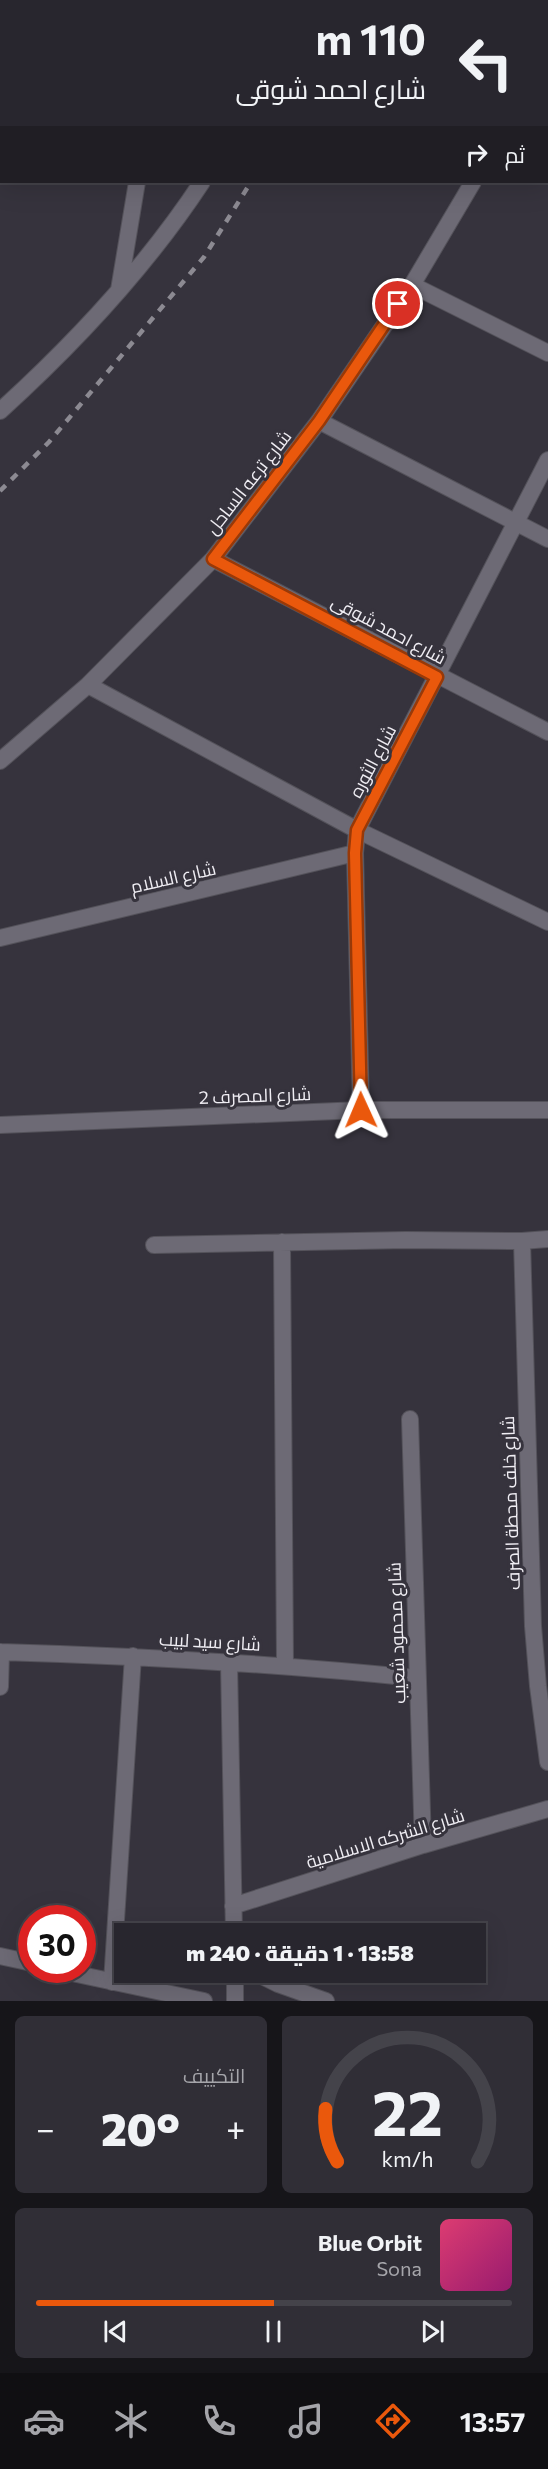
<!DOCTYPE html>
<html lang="ar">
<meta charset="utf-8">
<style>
:root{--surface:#28262e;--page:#302e36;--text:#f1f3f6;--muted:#a5a5aa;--line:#44434a;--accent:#ea580c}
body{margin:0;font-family:Commissioner,Cairo,sans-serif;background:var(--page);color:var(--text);direction:rtl;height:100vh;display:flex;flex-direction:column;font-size:22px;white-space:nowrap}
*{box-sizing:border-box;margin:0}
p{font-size:20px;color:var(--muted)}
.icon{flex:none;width:33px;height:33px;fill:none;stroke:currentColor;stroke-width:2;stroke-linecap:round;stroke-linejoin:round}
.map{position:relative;height:2001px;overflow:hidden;direction:ltr}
.sheet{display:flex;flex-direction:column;gap:15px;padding:15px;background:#161519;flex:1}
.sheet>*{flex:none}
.hud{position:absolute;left:0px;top:0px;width:549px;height:183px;box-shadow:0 6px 24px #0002,0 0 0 2px var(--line);direction:rtl;background:#28262e;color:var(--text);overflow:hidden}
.speed{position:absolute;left:18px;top:1905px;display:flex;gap:12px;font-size:30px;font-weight:700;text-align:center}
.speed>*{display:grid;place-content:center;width:78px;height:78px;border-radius:50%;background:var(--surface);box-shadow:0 6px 24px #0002,0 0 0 2px var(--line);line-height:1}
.speed .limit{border:9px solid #d22;background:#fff;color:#111}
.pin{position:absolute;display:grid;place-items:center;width:51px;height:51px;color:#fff;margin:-26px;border:3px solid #fff;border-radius:50%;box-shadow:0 2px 6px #0007}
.me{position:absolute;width:66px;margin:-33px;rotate:359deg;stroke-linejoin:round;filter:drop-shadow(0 0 4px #0008)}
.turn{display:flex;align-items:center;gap:21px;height:126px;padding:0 24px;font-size:27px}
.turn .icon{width:78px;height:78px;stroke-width:2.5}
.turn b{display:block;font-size:42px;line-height:51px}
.then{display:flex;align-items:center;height:57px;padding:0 24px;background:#0003;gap:12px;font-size:22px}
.big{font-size:45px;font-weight:800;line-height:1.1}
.sheet .widget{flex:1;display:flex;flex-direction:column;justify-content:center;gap:9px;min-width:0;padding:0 21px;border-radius:9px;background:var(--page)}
.sheet .dial{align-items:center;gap:0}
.dial svg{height:156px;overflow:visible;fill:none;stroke:var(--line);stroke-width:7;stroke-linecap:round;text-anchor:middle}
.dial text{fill:var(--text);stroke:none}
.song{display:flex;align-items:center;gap:18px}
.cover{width:72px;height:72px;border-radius:9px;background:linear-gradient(135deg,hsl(340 70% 55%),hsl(320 70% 35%))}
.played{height:6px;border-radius:3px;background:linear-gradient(90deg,var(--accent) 50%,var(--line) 50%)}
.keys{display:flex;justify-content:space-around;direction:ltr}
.heat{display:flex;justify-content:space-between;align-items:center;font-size:33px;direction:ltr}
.sheet .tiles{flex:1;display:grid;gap:15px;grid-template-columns:1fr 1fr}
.widget:last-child{grid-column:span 2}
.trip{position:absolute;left:114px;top:1923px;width:372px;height:60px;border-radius:0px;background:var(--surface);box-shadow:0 6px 24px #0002,0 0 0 2px var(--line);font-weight:800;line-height:60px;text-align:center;direction:rtl}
.dock{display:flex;height:96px;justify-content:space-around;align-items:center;background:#100f12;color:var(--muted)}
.dock .icon{width:42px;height:42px}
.dock .selected{color:var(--accent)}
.dock b{font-size:27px;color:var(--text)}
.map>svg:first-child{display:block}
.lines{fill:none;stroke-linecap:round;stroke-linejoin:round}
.minor-casing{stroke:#54525a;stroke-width:18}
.minor{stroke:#6d6a75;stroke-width:16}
.rail{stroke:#8c8a92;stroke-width:4.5;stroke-dasharray:8 8;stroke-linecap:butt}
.route-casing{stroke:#983908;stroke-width:15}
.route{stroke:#ea580c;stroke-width:10}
.labels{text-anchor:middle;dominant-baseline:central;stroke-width:6;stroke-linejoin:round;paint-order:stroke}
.street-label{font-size:18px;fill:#efedf3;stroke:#36333d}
</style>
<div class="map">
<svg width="548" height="2001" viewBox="0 0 548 2001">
<rect width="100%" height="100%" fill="#36333d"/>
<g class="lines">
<defs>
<path id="minor" d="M167 2V0
M314 2 315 0
M548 42V41
M412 285 548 353
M119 290 137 182
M0 411C75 343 146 267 202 182
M319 421 548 539
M213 559 548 732
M88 685 357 830 548 922
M0 761 88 685 213 559 319 421 412 285 473 182
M0 938 355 853
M361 1110 355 853 357 830 548 460
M0 1125 361 1110H548
M522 1241 533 1626 538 1686 548 1762
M282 1242 285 1665
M154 1245 406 1240 522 1241 548 1239
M410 1419 423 1845
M0 1652C139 1656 278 1664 416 1678
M229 1662 234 1934
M0 1687 1 1652
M233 1906 423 1845 548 1809
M0 1956 32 1963
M58 1970 204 2001
M235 1972V2001
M254 1972 278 1984 326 2001
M112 1982 133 1656"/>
</defs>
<use href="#minor" class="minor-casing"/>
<use href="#minor" class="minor"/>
<path class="rail" d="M359 2 360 0
M0 491 49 442 204 257 251 182"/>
</g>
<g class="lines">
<defs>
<path id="route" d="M361 1110 355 853 357 830 437 677 213 559 319 421 398 304"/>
</defs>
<use href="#route" class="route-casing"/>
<use href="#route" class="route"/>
</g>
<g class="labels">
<g class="street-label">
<text transform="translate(248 482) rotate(-52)">شارع ترعه الساحل</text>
<text transform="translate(389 629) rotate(28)">شارع احمد شوقى</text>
<text transform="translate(372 761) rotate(-62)">شارع الثوره</text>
<text transform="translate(173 877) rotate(-13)">شارع السلام</text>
<text transform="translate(255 1095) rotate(-2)">شارع المصرف 2</text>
<text transform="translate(510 1503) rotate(-92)">شارع خلف محطة الصرف</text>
<text transform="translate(396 1633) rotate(-92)">شارع محمود شعيب</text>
<text transform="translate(210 1641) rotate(3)">شارع سيد لبيب</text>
<text transform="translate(385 1838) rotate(-17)">شارع الشركه الاسلامية</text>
</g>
</g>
</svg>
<div class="speed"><div class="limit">30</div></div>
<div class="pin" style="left:398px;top:304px;background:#d93025"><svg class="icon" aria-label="arrive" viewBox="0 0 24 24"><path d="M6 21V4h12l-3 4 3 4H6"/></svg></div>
<svg class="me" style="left:361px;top:1110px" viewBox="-20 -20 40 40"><path d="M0-17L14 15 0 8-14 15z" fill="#ea580c" stroke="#fff" stroke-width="4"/></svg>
<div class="trip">13:58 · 1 دقيقة · 240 m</div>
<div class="hud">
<div class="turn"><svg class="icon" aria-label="left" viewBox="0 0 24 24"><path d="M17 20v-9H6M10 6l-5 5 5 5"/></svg><div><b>110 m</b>شارع احمد شوقى</div></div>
<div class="then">ثم<svg class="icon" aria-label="right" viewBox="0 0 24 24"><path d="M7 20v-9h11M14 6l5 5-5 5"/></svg></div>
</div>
</div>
<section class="sheet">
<div class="tiles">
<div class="widget dial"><svg viewBox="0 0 100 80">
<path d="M14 69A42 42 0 1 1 86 69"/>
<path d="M14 69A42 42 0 0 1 8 42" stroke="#ea580c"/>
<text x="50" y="56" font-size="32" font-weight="700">22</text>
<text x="50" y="72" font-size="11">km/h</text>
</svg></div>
<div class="widget"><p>التكييف</p>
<div class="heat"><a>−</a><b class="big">20°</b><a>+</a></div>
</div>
<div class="widget">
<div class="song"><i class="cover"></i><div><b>Blue Orbit</b><p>Sona</p></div></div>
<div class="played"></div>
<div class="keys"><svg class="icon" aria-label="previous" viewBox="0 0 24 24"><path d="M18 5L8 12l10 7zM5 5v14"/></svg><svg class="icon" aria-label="pause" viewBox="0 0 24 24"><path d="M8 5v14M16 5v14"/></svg><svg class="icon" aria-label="next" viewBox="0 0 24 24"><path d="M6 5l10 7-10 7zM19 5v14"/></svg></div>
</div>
</div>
</section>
<nav class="dock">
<b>13:57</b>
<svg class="icon selected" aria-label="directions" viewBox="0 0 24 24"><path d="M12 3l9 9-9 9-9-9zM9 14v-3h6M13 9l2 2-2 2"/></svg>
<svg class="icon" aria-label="music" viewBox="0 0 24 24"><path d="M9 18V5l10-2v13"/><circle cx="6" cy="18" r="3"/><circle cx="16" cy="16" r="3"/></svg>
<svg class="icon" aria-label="phone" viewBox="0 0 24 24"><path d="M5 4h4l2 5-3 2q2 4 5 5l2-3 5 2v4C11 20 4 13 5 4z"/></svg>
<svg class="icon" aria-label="climate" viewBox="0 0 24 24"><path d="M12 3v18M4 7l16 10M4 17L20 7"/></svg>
<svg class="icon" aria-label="car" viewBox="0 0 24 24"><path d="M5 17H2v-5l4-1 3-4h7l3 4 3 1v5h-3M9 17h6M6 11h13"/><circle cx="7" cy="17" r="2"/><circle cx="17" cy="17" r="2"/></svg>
</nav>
